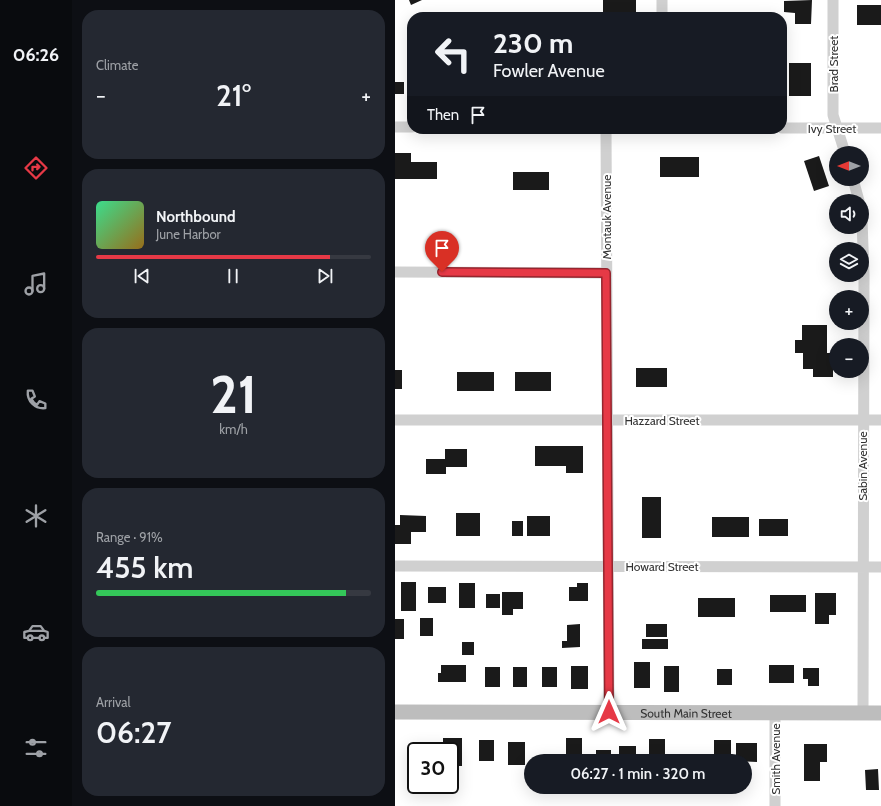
<!DOCTYPE html>
<meta charset="utf-8">
<style>
:root{--surface:#171b24;--page:#242831;--text:#f1f3f6;--muted:#9ea1a6;--line:#363941;--accent:#e63946}
body{margin:0;font-family:Cabin,sans-serif;background:var(--page);color:var(--text);height:100vh;display:flex;flex-direction:column;font-size:15px;white-space:nowrap}
*{box-sizing:border-box;margin:0}
p{font-size:13px;color:var(--muted)}
.icon{flex:none;width:22px;height:22px;fill:none;stroke:currentColor;stroke-width:2;stroke-linecap:round;stroke-linejoin:round}
.map{position:relative;flex:1;overflow:hidden}
.side{display:flex;flex-direction:column;gap:10px;padding:10px;background:#0d0f14;width:323px}
.side>*{flex:none}
.guide{position:absolute;left:12px;top:12px;width:380px;height:122px;border-radius:16px;box-shadow:0 4px 16px #0002;background:#171b24;color:var(--text);overflow:hidden}
.needle{width:26px;rotate:270deg}
.tools{position:absolute;left:434px;top:146px;display:grid;gap:8px}
.tools a{display:grid;place-items:center;width:40px;height:40px;border-radius:50%;background:var(--surface);box-shadow:0 4px 16px #0002;font-size:20px}
.speed{position:absolute;left:12px;top:742px;display:flex;gap:8px;font-size:20px;font-weight:700;text-align:center}
.speed>*{display:grid;place-content:center;width:52px;height:52px;border-radius:50%;background:var(--surface);box-shadow:0 4px 16px #0002;line-height:1}
.speed .limit{border:2px solid #111;border-radius:6px;background:#fff;color:#111}
.pin{position:absolute;display:grid;place-items:center;width:34px;height:34px;color:#fff;margin:-41px -17px;border-radius:50% 50% 50% 0;rotate:-45deg;box-shadow:0 0 4px #0007}
.pin .icon{rotate:45deg}
.me{position:absolute;width:44px;margin:-22px;rotate:0deg;stroke-linejoin:round;filter:drop-shadow(0 0 3px #0008)}
.turn{display:flex;align-items:center;gap:14px;height:84px;padding:0 20px;font-size:18px}
.turn .icon{width:52px;height:52px;stroke-width:2.5}
.turn b{display:block;font-size:28px;line-height:34px}
.then{display:flex;align-items:center;height:38px;padding:0 20px;background:#0003;gap:8px;font-size:15px}
.big{font-size:30px;font-weight:600;line-height:1.1}
.side .widget{flex:1;display:flex;flex-direction:column;justify-content:center;gap:6px;min-width:0;padding:0 14px;border-radius:16px;background:var(--page)}
.side .dial{align-items:center;gap:0}
.dial b{font-size:52px;line-height:1}
.song{display:flex;align-items:center;gap:12px}
.cover{width:48px;height:48px;border-radius:6px;background:linear-gradient(135deg,hsl(150 70% 55%),hsl(40 70% 35%))}
.played{height:4px;border-radius:2px;background:linear-gradient(90deg,var(--accent) 85%,var(--line) 85%)}
.keys{display:flex;justify-content:space-around;direction:ltr}
.heat{display:flex;justify-content:space-between;align-items:center;font-size:22px;direction:ltr}
.charge{height:6px;border-radius:3px;background:linear-gradient(90deg,#34c759 91%,var(--line) 0)}
.trip{position:absolute;left:129px;top:754px;width:228px;height:40px;border-radius:20px;background:var(--surface);box-shadow:0 4px 16px #0002;font-weight:600;line-height:40px;text-align:center}
main{display:flex;flex:1;min-height:0}
.tabs{display:flex;flex-direction:column;width:72px;justify-content:space-around;align-items:center;background:#090b0e;color:var(--muted)}
.tabs .icon{width:28px;height:28px}
.tabs .on{color:var(--accent)}
.tabs b{font-size:18px;color:var(--text)}
.map>svg:first-child{display:block}
.building{fill:#1a1a1a}
.lines{fill:none;stroke-linecap:round;stroke-linejoin:round}
.street{stroke:#d0d0d0;stroke-width:11}
.secondary{stroke:#bdbdbd;stroke-width:15}
.route-casing{stroke:#96252e;stroke-width:10}
.route{stroke:#e63946;stroke-width:7}
.labels{text-anchor:middle;dominant-baseline:central;stroke-width:4;stroke-linejoin:round;paint-order:stroke}
.street-label{font-size:12px;fill:#333;stroke:#fff}
</style>
<main>
<nav class="tabs">
<b>06:26</b>
<svg class="icon on" aria-label="directions" viewBox="0 0 24 24"><path d="M12 3l9 9-9 9-9-9zM9 14v-3h6M13 9l2 2-2 2"/></svg>
<svg class="icon" aria-label="music" viewBox="0 0 24 24"><path d="M9 18V5l10-2v13"/><circle cx="6" cy="18" r="3"/><circle cx="16" cy="16" r="3"/></svg>
<svg class="icon" aria-label="phone" viewBox="0 0 24 24"><path d="M5 4h4l2 5-3 2q2 4 5 5l2-3 5 2v4C11 20 4 13 5 4z"/></svg>
<svg class="icon" aria-label="climate" viewBox="0 0 24 24"><path d="M12 3v18M4 7l16 10M4 17L20 7"/></svg>
<svg class="icon" aria-label="car" viewBox="0 0 24 24"><path d="M5 17H2v-5l4-1 3-4h7l3 4 3 1v5h-3M9 17h6M6 11h13"/><circle cx="7" cy="17" r="2"/><circle cx="17" cy="17" r="2"/></svg>
<svg class="icon" aria-label="filters" viewBox="0 0 24 24"><path d="M4 7h16M4 17h16"/><circle cx="9" cy="7" r="2"/><circle cx="15" cy="17" r="2"/></svg>
</nav>
<section class="side">
<div class="widget"><p>Climate</p>
<div class="heat"><a>−</a><b class="big">21°</b><a>+</a></div>
</div>
<div class="widget">
<div class="song"><i class="cover"></i><div><b>Northbound</b><p>June Harbor</p></div></div>
<div class="played"></div>
<div class="keys"><svg class="icon" aria-label="previous" viewBox="0 0 24 24"><path d="M18 5L8 12l10 7zM5 5v14"/></svg><svg class="icon" aria-label="pause" viewBox="0 0 24 24"><path d="M8 5v14M16 5v14"/></svg><svg class="icon" aria-label="next" viewBox="0 0 24 24"><path d="M6 5l10 7-10 7zM19 5v14"/></svg></div>
</div>
<div class="widget dial"><b>21</b><p>km/h</p></div>
<div class="widget"><p>Range · 91%</p><b class="big">455 km</b><div class="charge"></div></div>
<div class="widget"><p>Arrival</p><b class="big">06:27</b></div>
</section>
<div class="map">
<svg width="486" height="806" viewBox="0 0 486 806">
<rect width="100%" height="100%" fill="#fff"/>
<path class="building" d="M14 0H27L16 5Z
M208 0H241V17H208Z
M417 0 416 24H400V13L389 12V1Z
M462 5H486V25H462Z
M394 63H416V96H394Z
M0 82H9V94H0Z
M0 153H16V162H42V179H0Z
M424 156 434 186 419 191 409 161Z
M265 157H304V177H265Z
M118 172H154V190H118Z
M407 325H432V353H438V377H418V369H408V353H400V340H407Z
M241 368H272V387H241Z
M0 370H7V389H0Z
M62 372H99V391H62Z
M120 372H156V391H120Z
M140 446H188V473H171V466H140Z
M50 449H72V467H51V474H31V459H50Z
M247 497H266V538H247Z
M61 513H85V536H61Z
M5 515 31 516V532H16V544H0V525H5Z
M132 516H155V536H132Z
M317 517H354V537H317Z
M364 519H393V536H364Z
M117 521H128V536H117Z
M6 582H21V611H6Z
M64 583H80V608H64Z
M182 583H193V601H174V587H182Z
M33 587H51V603H33Z
M107 592H128V609H118V615H107Z
M420 593H441V615H434V624H420Z
M91 594H105V608H91Z
M375 595H411V612H375Z
M303 598H340V617H303Z
M25 618H38V636H25Z
M0 619H9V639H0Z
M185 624V647L167 648V641H172V625Z
M251 624H272V637H251Z
M247 639H273V649H247Z
M67 642H79V655H67Z
M239 662H255V688H239Z
M46 665H71V682H43V673H46Z
M374 665H399V683H374Z
M176 666H193V689H176Z
M269 666H284V692H269Z
M90 667H105V687H90Z
M118 667H132V687H118Z
M147 667H162V687H147Z
M408 668H424V686H413V679H408Z
M322 669H337V685H322Z
M48 738H67V766H55V751H48Z
M171 738H187V761H171Z
M254 739H270V761H254Z
M84 740H99V761H84Z
M319 740H336V761H319Z
M113 742H130V765H113Z
M341 743H362V762L341 761Z
M409 744H432V762H425V781H409Z
M224 746H241V761H201V750H216V754H224Z
M483 769 484 790H471L470 770Z"/>
<g class="lines">
<path class="street" d="M267 0V17
M438 0V115L450 153
M0 127H17
M387 128H486
M211 129 214 712
M458 179 464 201
M467 220 469 275 468 713
M0 272 211 273
M0 420H486
M0 566 486 567
M380 712V806"/>
<path class="secondary" id="s1" d="M0 712 486 713"/>
</g>
<g class="lines">
<defs>
<path id="route" d="M47 272 211 273 214 712"/>
</defs>
<use href="#route" class="route-casing"/>
<use href="#route" class="route"/>
</g>
<g class="labels">
<g class="street-label">
<text transform="translate(438 64) rotate(-90)">Brad Street</text>
<text x="437" y="128">Ivy Street</text>
<text transform="translate(211 217) rotate(-90)">Montauk Avenue</text>
<text x="267" y="420">Hazzard Street</text>
<text transform="translate(467 466) rotate(-90)">Sabin Avenue</text>
<text x="267" y="566">Howard Street</text>
<text stroke="none"><textPath href="#s1" startOffset="291">South Main Street</textPath></text>
<text transform="translate(380 759) rotate(-90)">Smith Avenue</text>
</g>
</g>
</svg>
<div class="tools">
<a><svg class="needle" viewBox="-14 -14 28 28"><path d="M0-13l5 13h-10z" fill="#e53935"/><path d="M0 13l5-13h-10z" fill="#9ea1a6"/></svg></a>
<a><svg class="icon" aria-label="sound" viewBox="0 0 24 24"><path d="M4 9h4l5-4v14l-5-4H4zM17 9q2 3 0 6"/></svg></a>
<a><svg class="icon" aria-label="layers" viewBox="0 0 24 24"><path d="M12 4l9 5-9 5-9-5zM3 14l9 5 9-5"/></svg></a>
<a>+</a>
<a>−</a>
</div>
<div class="speed"><div class="limit">30</div></div>
<div class="pin" style="left:47px;top:272px;background:#d93025"><svg class="icon" aria-label="arrive" viewBox="0 0 24 24"><path d="M6 21V4h12l-3 4 3 4H6"/></svg></div>
<svg class="me" style="left:214px;top:712px" viewBox="-20 -20 40 40"><path d="M0-17L14 15 0 8-14 15z" fill="#e63946" stroke="#fff" stroke-width="4"/></svg>
<div class="trip">06:27 · 1 min · 320 m</div>
<div class="guide">
<div class="turn"><svg class="icon" aria-label="left" viewBox="0 0 24 24"><path d="M17 20v-9H6M10 6l-5 5 5 5"/></svg><div><b>230 m</b>Fowler Avenue</div></div>
<div class="then">Then<svg class="icon" aria-label="arrive" viewBox="0 0 24 24"><path d="M6 21V4h12l-3 4 3 4H6"/></svg></div>
</div>
</div>
</main>
